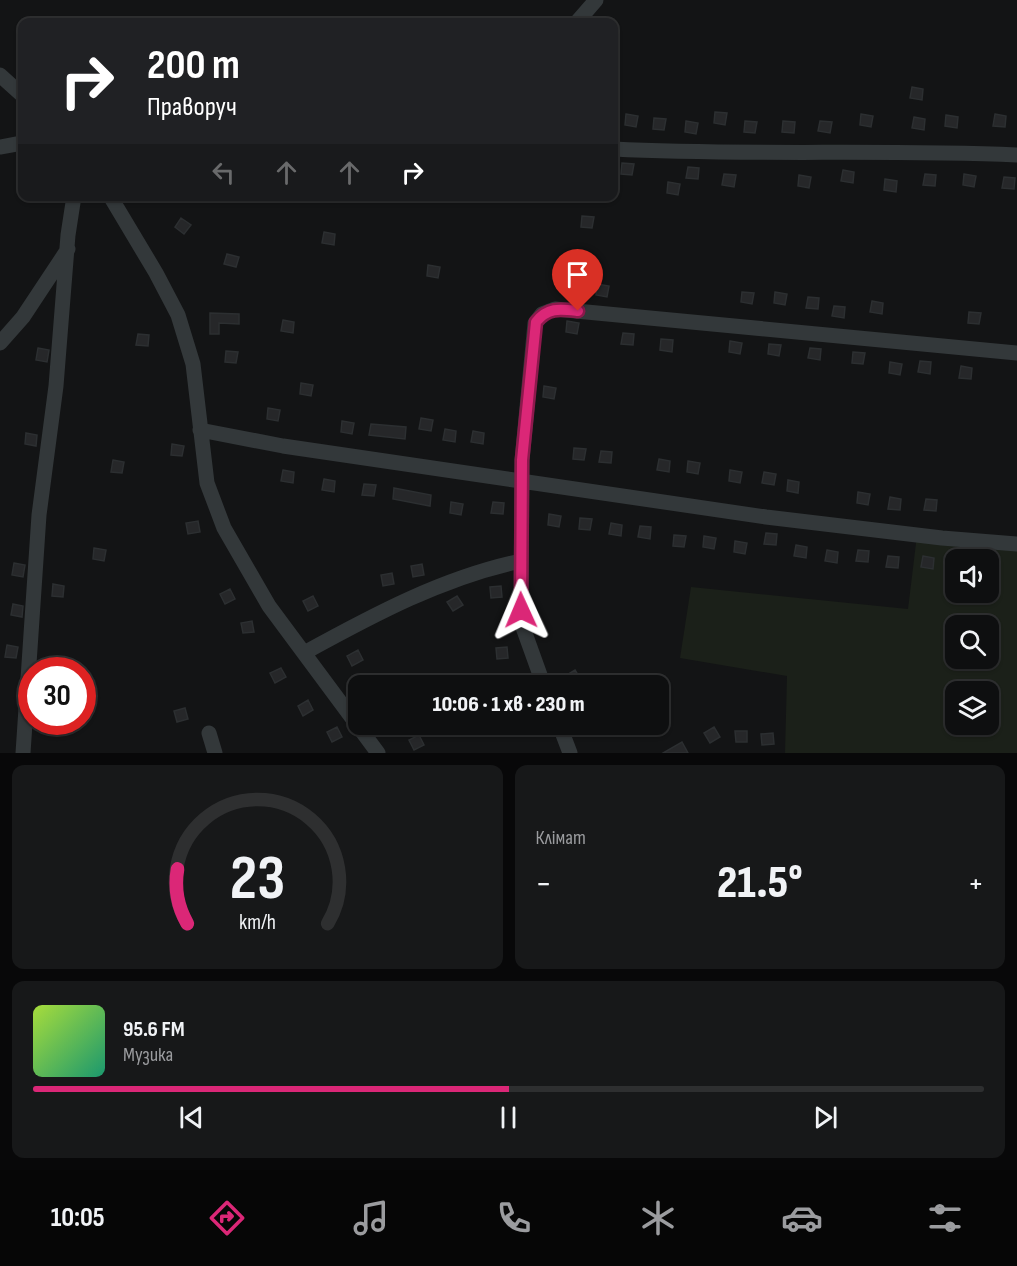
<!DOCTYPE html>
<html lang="uk">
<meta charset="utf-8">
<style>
:root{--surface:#0e0f10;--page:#171819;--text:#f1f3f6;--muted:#9b9c9f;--line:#2e2f30;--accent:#db2777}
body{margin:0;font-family:"Sofia Sans Condensed",sans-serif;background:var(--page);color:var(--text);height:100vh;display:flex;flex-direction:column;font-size:22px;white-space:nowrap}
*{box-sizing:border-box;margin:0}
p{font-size:20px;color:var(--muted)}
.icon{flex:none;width:33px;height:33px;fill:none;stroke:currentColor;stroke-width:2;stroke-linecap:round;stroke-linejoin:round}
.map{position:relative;height:753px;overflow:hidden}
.sheet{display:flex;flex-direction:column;gap:12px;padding:12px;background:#080809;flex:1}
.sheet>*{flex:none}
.banner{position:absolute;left:18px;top:18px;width:600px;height:183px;border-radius:12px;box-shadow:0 2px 4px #0004,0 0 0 2px var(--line);background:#202124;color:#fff;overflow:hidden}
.controls{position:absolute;left:945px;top:549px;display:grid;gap:12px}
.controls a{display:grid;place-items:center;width:54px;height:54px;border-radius:12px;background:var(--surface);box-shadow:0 2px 4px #0004,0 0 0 2px var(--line);font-size:30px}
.speed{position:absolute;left:18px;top:657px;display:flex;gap:12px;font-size:30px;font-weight:700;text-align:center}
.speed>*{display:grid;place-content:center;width:78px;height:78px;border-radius:50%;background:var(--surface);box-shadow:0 2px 4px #0004,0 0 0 2px var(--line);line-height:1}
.speed .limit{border:9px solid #d22;background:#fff;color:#111}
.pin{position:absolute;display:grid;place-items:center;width:51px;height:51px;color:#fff;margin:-62px -26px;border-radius:50% 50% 50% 0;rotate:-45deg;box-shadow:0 0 6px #0007}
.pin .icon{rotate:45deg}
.me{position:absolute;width:66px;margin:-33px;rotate:359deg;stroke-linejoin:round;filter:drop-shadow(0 0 4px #0008)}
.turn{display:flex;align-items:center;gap:21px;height:126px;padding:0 30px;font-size:27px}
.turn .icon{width:78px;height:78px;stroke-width:2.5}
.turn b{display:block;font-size:42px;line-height:51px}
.lanes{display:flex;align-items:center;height:57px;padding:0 30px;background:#0003;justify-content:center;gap:30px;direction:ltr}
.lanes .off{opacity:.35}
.big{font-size:45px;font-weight:800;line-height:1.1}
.sheet .card{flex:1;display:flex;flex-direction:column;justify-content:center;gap:9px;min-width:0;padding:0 21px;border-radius:12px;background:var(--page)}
.sheet .dial{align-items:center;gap:0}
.dial svg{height:156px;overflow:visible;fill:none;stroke:var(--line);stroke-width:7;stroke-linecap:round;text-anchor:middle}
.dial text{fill:var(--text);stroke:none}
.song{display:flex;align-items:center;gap:18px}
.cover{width:72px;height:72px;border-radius:9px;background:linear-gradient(135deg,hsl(80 70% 55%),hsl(160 70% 35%))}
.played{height:6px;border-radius:3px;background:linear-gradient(90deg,var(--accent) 50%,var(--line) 50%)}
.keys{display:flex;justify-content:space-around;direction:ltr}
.heat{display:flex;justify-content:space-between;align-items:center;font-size:33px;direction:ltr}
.sheet .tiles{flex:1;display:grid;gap:12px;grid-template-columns:1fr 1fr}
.card:last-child{grid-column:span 2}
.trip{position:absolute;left:348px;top:675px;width:321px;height:60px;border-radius:12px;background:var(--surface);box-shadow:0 2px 4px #0004,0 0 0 2px var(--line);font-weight:800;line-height:60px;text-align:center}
.tab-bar{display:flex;height:96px;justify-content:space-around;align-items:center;background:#060606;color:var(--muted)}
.tab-bar .icon{width:42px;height:42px}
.tab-bar .current{color:var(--accent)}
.tab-bar b{font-size:27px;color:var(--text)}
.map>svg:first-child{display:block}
.green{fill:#1b2019;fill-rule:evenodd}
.building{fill:#262729;stroke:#2c2f31;stroke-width:1.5}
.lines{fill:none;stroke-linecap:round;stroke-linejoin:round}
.minor{stroke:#33383a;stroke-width:15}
.route-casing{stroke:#8e194d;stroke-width:15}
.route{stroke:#db2777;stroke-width:10}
</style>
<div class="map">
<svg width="1017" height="753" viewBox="0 0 1017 753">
<rect width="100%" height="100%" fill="#131415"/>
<path class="green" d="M917 535 1017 544V753H785L787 676 680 658 691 587 908 609ZM956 560H988V592H956ZM956 626H988V658H956ZM956 692H988V724H956Z"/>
<path class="building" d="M912 87 923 89 922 100 910 98Z
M715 112 727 113 725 125 714 123Z
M626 114 638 116 636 127 625 125Z
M861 114 873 116 871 127 860 125Z
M995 114 1006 116 1005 127 993 126Z
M946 115 958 117 957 128 945 126Z
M914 117 925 119 924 130 912 128Z
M654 118 666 119 664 130 653 129Z
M686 121 698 123 696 134 685 132Z
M745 121 757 122 755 133 744 132Z
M783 121 795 122 794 133 782 132Z
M820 121 832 122 830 133 818 131Z
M622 163 634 164 632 175 621 174Z
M688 167 699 168 698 179 686 178Z
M843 170 854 172 853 183 841 181Z
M724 174 736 175 734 187 722 185Z
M925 174 936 175 935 186 923 185Z
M964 174 976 176 974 187 963 185Z
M799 175 811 177 809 188 798 186Z
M1004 177 1015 178 1014 189 1002 188Z
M885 179 897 181 896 192 884 190Z
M668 182 680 184 678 195 667 193Z
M582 216 594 217 592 228 581 227Z
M181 218 191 225 184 234 175 227Z
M324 232 335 234 334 245 322 243Z
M227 254 239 257 236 267 224 264Z
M428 265 440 267 438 278 427 276Z
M597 284 609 286 607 297 596 295Z
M742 292 754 293 752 304 741 302Z
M775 292 787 294 785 305 774 303Z
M808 297 819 298 818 309 806 308Z
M872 301 883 303 882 314 870 312Z
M834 306 845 307 844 318 832 316Z
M969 312 981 313 979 324 968 323Z
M210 313 239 314V324L219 323V334H210Z
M283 320 294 322 293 333 281 331Z
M567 321 579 323 577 334 566 332Z
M623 333 634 334 633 345 621 344Z
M138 334 149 335 148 346 136 345Z
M661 339 673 340 672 352 660 350Z
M730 341 742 343 740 354 729 352Z
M769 344 781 345 779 356 768 354Z
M38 348 49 350 47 362 36 360Z
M810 348 821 349 820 360 808 358Z
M226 351 238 352 236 363 225 362Z
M853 352 865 353 863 364 852 363Z
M920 361 931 362 930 374 918 372Z
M890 362 902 364 900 375 889 373Z
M961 366 972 368 971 379 959 378Z
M301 383 313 385 311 396 300 394Z
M544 386 556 388 554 399 543 397Z
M268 408 280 410 278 421 267 419Z
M421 418 433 420 431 431 419 429Z
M342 421 354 423 352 434 341 432Z
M371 424 406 427 405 439 369 435Z
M445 429 456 431 455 442 443 440Z
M473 431 484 433 483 444 471 442Z
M26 433 37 435 36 446 25 444Z
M172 444 184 446 182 456 171 455Z
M574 448 586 449 584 460 573 459Z
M601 451 612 452 611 463 599 462Z
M659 459 670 461 669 472 657 470Z
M113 460 124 462 122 473 111 472Z
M688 461 700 463 698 474 687 472Z
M283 470 294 472 293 483 281 481Z
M730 470 742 472 740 483 729 481Z
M764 472 776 474 774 485 762 483Z
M324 479 335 481 334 492 322 490Z
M788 480 799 482 798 493 787 491Z
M364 484 376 485 374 496 362 495Z
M394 488 431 495 430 506 393 499Z
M858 492 870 494 868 505 857 503Z
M890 497 901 499 900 510 888 509Z
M926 499 937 500 936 511 924 510Z
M451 502 463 504 461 515 450 513Z
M493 502 504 503 503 514 491 513Z
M549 514 561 516 559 527 548 525Z
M580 518 592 519 590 530 579 529Z
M198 521 200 532 188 534 186 523Z
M611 523 622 525 621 536 609 534Z
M640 526 651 527 650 539 638 537Z
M766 533 777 534 776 545 764 544Z
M674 535 686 536 684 547 673 546Z
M704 536 716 538 714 549 703 547Z
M735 541 747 543 745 554 734 552Z
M796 545 807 547 806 558 794 556Z
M94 548 106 550 104 561 93 559Z
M827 550 838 552 837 563 825 561Z
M858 550 869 551 868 562 856 561Z
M888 556 899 557 898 568 886 567Z
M923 556 934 558 933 569 921 567Z
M14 563 25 565 23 577 12 575Z
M422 564 424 575 413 577 411 566Z
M392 573 394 584 383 586 381 575Z
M53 584 64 586 63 597 52 596Z
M501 586 502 597 491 598 490 587Z
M230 589 235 599 225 604 220 594Z
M313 596 318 606 308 611 303 601Z
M457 596 463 605 453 611 447 602Z
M13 604 23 606 22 617 11 615Z
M252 621 254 632 243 633 241 623Z
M7 645 18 647 16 658 5 657Z
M507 647 508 658 497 659 496 648Z
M358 650 363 660 352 666 347 656Z
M281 668 286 677 275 683 270 673Z
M575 670 581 680 571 686 565 676Z
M308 700 313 710 303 716 298 706Z
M185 708 188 719 177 722 174 711Z
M500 724 512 725 510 736 499 735Z
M337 727 342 737 332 742 327 732Z
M714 727 720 737 710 743 704 733Z
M735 731H747V742H736Z
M773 733 774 744 762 745 761 734Z
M419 735 424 745 414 750 409 740Z
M682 742 688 753H663Z"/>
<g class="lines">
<path class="minor" d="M577 22 596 0
M0 75 22 95
M0 147 22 143
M614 149C748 156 882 149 1017 155
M110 196 156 273 178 315 193 364 207 483 224 528 269 606 378 753
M0 343 23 317 68 249
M200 430 283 446 766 517 942 538 1017 544
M304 653C373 615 444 577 521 561
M544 686 521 622V598L522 460 535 323 542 314 555 309 1017 353
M559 724 570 753
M209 733 215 753
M23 753 39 515 56 386 68 235 74 196"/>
</g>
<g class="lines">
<defs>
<path id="route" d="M521 610 522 460 536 322C548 307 560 309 578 311"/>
</defs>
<use href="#route" class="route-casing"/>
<use href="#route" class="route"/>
</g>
</svg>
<div class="controls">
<a><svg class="icon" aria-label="sound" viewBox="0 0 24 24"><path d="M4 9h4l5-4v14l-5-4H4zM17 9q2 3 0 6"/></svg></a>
<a><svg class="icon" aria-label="search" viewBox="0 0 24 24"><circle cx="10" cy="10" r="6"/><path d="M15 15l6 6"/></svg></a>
<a><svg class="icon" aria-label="layers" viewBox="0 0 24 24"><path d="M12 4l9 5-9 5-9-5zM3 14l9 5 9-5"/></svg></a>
</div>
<div class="speed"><div class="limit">30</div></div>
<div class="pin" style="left:578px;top:311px;background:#d93025"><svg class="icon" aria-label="arrive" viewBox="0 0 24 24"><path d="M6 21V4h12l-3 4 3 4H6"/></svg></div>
<svg class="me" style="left:521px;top:610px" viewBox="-20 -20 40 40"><path d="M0-17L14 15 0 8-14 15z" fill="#db2777" stroke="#fff" stroke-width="4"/></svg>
<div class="trip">10:06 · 1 хв · 230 m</div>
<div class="banner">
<div class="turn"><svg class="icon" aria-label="right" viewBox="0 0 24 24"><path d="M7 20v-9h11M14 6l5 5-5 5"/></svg><div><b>200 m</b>Праворуч</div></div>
<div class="lanes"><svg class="icon off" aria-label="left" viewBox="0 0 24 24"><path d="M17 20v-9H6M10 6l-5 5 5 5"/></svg><svg class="icon off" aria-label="ahead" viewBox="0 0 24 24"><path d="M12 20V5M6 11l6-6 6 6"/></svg><svg class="icon off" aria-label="ahead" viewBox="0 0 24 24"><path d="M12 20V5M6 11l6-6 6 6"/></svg><svg class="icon" aria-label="right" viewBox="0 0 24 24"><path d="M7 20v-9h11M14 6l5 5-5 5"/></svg></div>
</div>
</div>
<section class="sheet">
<div class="tiles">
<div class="card dial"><svg viewBox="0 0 100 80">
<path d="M14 69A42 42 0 1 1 86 69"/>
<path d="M14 69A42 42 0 0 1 9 41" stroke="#db2777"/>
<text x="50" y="56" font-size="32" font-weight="700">23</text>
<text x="50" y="72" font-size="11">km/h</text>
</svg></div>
<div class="card"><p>Клімат</p>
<div class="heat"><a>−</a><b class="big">21.5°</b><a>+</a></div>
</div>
<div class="card">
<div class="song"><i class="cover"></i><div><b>95.6 FM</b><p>Музика</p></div></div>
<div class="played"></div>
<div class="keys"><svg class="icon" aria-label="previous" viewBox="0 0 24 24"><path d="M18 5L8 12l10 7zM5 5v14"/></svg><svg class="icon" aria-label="pause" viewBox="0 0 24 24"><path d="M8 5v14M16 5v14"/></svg><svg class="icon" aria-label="next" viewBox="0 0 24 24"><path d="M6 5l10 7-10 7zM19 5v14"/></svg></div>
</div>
</div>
</section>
<nav class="tab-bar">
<b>10:05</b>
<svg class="icon current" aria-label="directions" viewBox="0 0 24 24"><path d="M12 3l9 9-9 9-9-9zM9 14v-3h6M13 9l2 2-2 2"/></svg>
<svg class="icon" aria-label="music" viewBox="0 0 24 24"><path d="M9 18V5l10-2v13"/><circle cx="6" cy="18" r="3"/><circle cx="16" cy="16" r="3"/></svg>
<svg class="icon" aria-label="phone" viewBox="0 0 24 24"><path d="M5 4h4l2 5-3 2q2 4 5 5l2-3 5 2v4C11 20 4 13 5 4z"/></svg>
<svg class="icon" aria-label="climate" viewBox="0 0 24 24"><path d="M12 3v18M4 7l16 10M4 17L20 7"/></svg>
<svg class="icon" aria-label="car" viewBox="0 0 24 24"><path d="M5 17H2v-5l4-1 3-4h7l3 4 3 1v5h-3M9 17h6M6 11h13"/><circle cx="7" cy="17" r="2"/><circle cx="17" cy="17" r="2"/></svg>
<svg class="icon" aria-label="filters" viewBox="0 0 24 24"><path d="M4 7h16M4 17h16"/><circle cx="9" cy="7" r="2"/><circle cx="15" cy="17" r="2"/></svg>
</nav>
